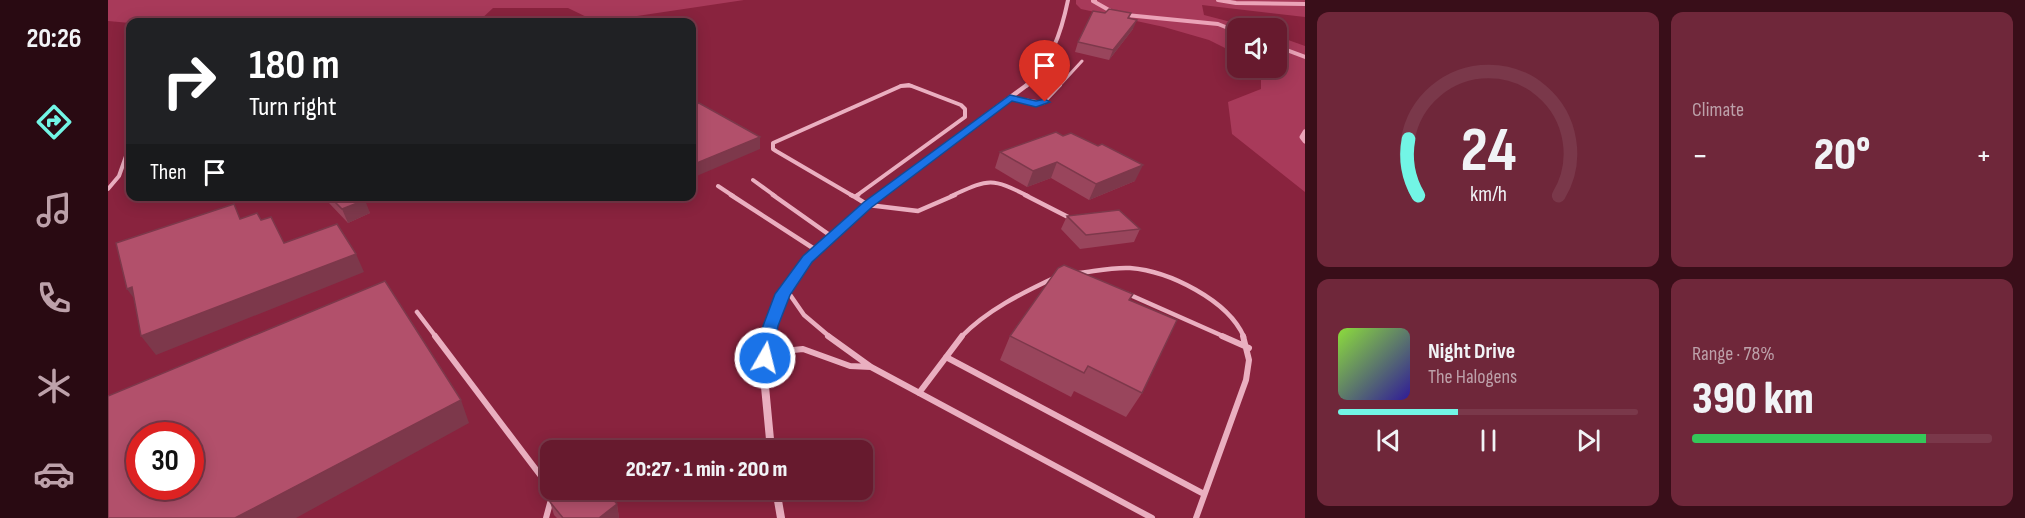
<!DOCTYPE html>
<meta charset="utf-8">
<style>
:root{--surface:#671a2e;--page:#6f273a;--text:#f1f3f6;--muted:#bda1aa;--line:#7a384a;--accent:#72f5e5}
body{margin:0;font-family:"Sofia Sans Condensed",sans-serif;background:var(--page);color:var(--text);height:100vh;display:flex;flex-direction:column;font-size:22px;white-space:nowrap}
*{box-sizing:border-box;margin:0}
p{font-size:20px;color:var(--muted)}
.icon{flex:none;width:33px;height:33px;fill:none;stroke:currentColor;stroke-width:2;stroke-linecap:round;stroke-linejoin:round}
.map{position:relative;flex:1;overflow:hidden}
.drawer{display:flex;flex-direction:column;gap:12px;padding:12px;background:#390e19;width:720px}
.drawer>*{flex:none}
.banner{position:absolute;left:18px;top:18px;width:570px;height:183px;border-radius:12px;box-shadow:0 3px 15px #0003,0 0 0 2px var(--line);background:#202124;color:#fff;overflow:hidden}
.fabs{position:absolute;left:1119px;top:18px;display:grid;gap:12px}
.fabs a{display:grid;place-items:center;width:60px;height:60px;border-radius:12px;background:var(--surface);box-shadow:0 3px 15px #0003,0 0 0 2px var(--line);font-size:30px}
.speed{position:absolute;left:18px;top:422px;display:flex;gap:12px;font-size:30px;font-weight:700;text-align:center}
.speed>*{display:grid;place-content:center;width:78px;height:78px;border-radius:50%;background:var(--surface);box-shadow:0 3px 15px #0003,0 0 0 2px var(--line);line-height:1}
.speed .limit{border:9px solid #d22;background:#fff;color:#111}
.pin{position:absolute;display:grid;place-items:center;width:51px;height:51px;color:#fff;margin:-62px -26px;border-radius:50% 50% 50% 0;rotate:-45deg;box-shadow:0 0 6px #0007}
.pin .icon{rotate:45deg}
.me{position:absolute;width:66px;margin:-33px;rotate:8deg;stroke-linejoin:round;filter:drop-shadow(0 0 4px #0008)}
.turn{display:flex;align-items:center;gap:21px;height:126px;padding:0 24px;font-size:27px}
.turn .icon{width:78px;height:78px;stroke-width:2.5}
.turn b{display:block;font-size:42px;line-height:51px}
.then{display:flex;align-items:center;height:57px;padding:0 24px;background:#0003;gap:12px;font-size:22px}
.big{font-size:45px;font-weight:800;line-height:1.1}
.drawer .tile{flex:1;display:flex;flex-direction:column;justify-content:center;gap:9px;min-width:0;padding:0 21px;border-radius:12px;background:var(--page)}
.drawer .dial{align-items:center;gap:0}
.dial svg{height:156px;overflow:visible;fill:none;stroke:var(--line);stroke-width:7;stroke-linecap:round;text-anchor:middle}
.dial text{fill:var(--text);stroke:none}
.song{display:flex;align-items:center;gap:18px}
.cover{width:72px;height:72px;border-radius:9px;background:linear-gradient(135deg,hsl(90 70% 55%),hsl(250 70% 35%))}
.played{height:6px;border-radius:3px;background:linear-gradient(90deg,var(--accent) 40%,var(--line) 40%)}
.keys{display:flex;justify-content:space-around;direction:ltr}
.heat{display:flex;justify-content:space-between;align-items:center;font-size:33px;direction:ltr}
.charge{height:9px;border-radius:4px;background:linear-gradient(90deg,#34c759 78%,var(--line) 0)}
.drawer .tiles{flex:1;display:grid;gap:12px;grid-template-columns:repeat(2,1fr)}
.trip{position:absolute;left:432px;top:440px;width:333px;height:60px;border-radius:12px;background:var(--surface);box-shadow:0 3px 15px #0003,0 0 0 2px var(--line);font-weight:800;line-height:60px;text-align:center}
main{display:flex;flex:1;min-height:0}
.tab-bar{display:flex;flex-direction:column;width:108px;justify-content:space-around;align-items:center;background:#290a12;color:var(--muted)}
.tab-bar .icon{width:42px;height:42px}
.tab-bar .on{color:var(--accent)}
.tab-bar b{font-size:27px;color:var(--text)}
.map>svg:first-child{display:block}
.green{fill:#a83a5a}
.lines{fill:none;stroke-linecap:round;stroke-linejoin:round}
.stream-far1{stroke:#eba3b8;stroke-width:4}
.stream{stroke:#eba3b8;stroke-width:5}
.service-far3{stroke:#eaafc0;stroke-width:3}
.service-far2{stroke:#eaafc0;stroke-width:4}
.service-far1{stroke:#eaafc0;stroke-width:4.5}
.service{stroke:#eaafc0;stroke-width:6}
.minor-far3{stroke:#eaafc0;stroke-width:4}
.minor-far2{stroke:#eaafc0;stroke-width:4.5}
.minor-far1{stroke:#eaafc0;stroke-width:6}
.minor{stroke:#eaafc0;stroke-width:8}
.wall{fill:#99455c}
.shaded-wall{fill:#7d384b}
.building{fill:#b2506b;stroke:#7d384b;stroke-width:1.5;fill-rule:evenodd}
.route{fill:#1a73e8;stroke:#114b97;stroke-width:1.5}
</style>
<main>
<nav class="tab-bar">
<b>20:26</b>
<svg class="icon on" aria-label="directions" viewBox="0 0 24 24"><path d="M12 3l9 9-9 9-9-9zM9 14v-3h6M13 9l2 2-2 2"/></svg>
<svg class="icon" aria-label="music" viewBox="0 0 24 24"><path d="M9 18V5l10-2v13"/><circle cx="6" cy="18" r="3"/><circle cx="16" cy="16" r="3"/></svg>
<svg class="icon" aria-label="phone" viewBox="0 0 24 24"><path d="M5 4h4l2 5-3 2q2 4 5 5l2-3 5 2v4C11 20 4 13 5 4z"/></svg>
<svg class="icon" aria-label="climate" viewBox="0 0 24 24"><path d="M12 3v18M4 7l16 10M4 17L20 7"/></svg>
<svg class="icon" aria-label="car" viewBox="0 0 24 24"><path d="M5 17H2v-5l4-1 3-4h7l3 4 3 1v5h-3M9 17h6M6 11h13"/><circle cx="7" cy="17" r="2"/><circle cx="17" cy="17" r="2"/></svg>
</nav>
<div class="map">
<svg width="1197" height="518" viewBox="0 0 1197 518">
<rect width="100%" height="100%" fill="#89233e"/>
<path class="green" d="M0 0H636L489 22 460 8H385L370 22 22 23 0 21Z
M968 0H1197V17L1094 5 1096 15 1146 28H1130L1129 54 1101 40 1056 27 973 9 968 4Z
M1169 36 1197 46V192L1124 134 1120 102 1153 89V68H1168Z"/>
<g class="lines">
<path class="stream-far1" d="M987 0 985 1 1008 14 1110 24 1130 32
M1110 0 1128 3 1197 4
M1168 46 1197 57"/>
<path class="stream" d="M1197 132 1194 137 1197 141"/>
<path class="service-far3" d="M792 86H804
M951 86 974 61"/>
<path class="service-far2" d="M902 98 935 103 952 85
M645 180 667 196
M610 186 625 196
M0 189 11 176 22 145
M745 196 668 151 665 149V143L793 86 801 85 853 105 857 109V117L748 196
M843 196C881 179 882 177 920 196"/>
<path class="service-far1" d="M623 195 708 250
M665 195 723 236
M743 195 747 197
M917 195 964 219
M747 197 760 205 810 211 847 195
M747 197 750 195
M971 273C988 271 1005 267 1022 268 1061 271 1120 300 1136 337
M678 289 696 315 722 337
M1020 294 1117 337
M309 312 328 337
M853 337C879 310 914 293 948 277"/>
<path class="service" d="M327 336 445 492 438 518
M720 336 763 367 1044 518
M1114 336 1141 348
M838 357 1096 494
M657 358 676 351 695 349 742 366 763 367
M811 393 854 336
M1088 518 1138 380 1141 360 1135 336"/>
<path class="minor-far3" d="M918 86C943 62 953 34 960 0"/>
<path class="minor-far2" d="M769 196 919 85"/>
<path class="minor-far1" d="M660 337C671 276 725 231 771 195"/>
<path class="minor" d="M660 336 656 376 663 450
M668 489 673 518"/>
</g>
<path class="wall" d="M1021 18 1025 29 1001 60 967 52 970 42Z
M948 132 1027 181 981 200 943 178 919 187 887 168 892 152Z
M218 196H253L262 213 240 223 221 203Z
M959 216 1032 229 1026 242 972 249 953 229Z
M1021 300 1034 393 1018 417 966 391 963 397 892 360 902 336Z
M442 502 509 504 511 518H449L446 515Z"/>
<path class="shaded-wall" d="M1029 20 1025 29 1001 60 1005 50Z
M652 137V149L584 178V165Z
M949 162 943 178 919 187 925 171Z
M1035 165 1027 181 981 200 988 184Z
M257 200 262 213 240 223 234 209Z
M248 254 256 272 48 355 33 336Z
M24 287 33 308 19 289Z
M353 400 361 423 188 518H127Z
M509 504 511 518H491Z"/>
<path class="building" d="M1001 9 1023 13 1020 18 1029 20 1005 50 970 42 985 11 997 13Z
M591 103 652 137 584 165V106Z
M948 132 955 136 963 133 990 146 994 144 1035 165 988 184 949 162 925 171 892 152Z
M221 196H253L257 200 234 209Z
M126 204 132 219 149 213 153 220 163 217 176 243 229 224 248 254 33 336 24 287 19 289 8 243Z
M1011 210 1032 229 978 235 959 216Z
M956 265 1025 294 1021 300 1069 320 1034 393 980 366 976 373 902 336 950 268Z
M277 281 353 400 127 518H0V396ZM32 435H82V486H32Z
M460 489H496L509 504 491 518H455L442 502Z"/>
<path class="route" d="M902 95 928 101 937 99 942 102 928 107 904 101 764 207 704 262 682 295 670 326 663 362H652L649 358 655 326 667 294 695 256 756 202Z"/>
</svg>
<div class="fabs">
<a><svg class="icon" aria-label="sound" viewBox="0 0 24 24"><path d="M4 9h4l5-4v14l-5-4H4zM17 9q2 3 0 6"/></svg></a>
</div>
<div class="speed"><div class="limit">30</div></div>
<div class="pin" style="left:937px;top:102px;background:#d93025"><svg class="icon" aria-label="arrive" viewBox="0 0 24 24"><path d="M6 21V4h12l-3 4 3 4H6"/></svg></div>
<svg class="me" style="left:657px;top:358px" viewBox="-20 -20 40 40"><circle r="17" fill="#1a73e8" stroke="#fff" stroke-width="3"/><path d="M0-11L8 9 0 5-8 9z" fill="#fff"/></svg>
<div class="trip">20:27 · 1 min · 200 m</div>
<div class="banner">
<div class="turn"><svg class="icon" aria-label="right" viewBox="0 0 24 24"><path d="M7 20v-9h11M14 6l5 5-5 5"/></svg><div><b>180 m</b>Turn right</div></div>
<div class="then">Then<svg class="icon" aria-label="arrive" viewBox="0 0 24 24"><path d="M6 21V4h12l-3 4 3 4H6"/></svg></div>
</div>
</div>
<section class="drawer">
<div class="tiles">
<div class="tile dial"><svg viewBox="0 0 100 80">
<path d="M14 69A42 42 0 1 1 86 69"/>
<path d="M14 69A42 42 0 0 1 9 40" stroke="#72f5e5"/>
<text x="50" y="56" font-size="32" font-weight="700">24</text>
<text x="50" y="72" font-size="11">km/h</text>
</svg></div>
<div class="tile"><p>Climate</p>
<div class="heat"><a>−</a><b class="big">20°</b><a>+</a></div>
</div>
<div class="tile">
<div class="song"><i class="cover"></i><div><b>Night Drive</b><p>The Halogens</p></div></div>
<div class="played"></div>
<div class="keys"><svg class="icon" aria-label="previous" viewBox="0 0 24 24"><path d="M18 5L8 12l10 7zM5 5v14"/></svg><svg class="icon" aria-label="pause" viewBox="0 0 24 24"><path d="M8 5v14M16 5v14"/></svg><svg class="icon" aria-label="next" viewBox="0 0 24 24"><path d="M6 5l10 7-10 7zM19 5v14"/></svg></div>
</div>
<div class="tile"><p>Range · 78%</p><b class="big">390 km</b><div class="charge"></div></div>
</div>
</section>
</main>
